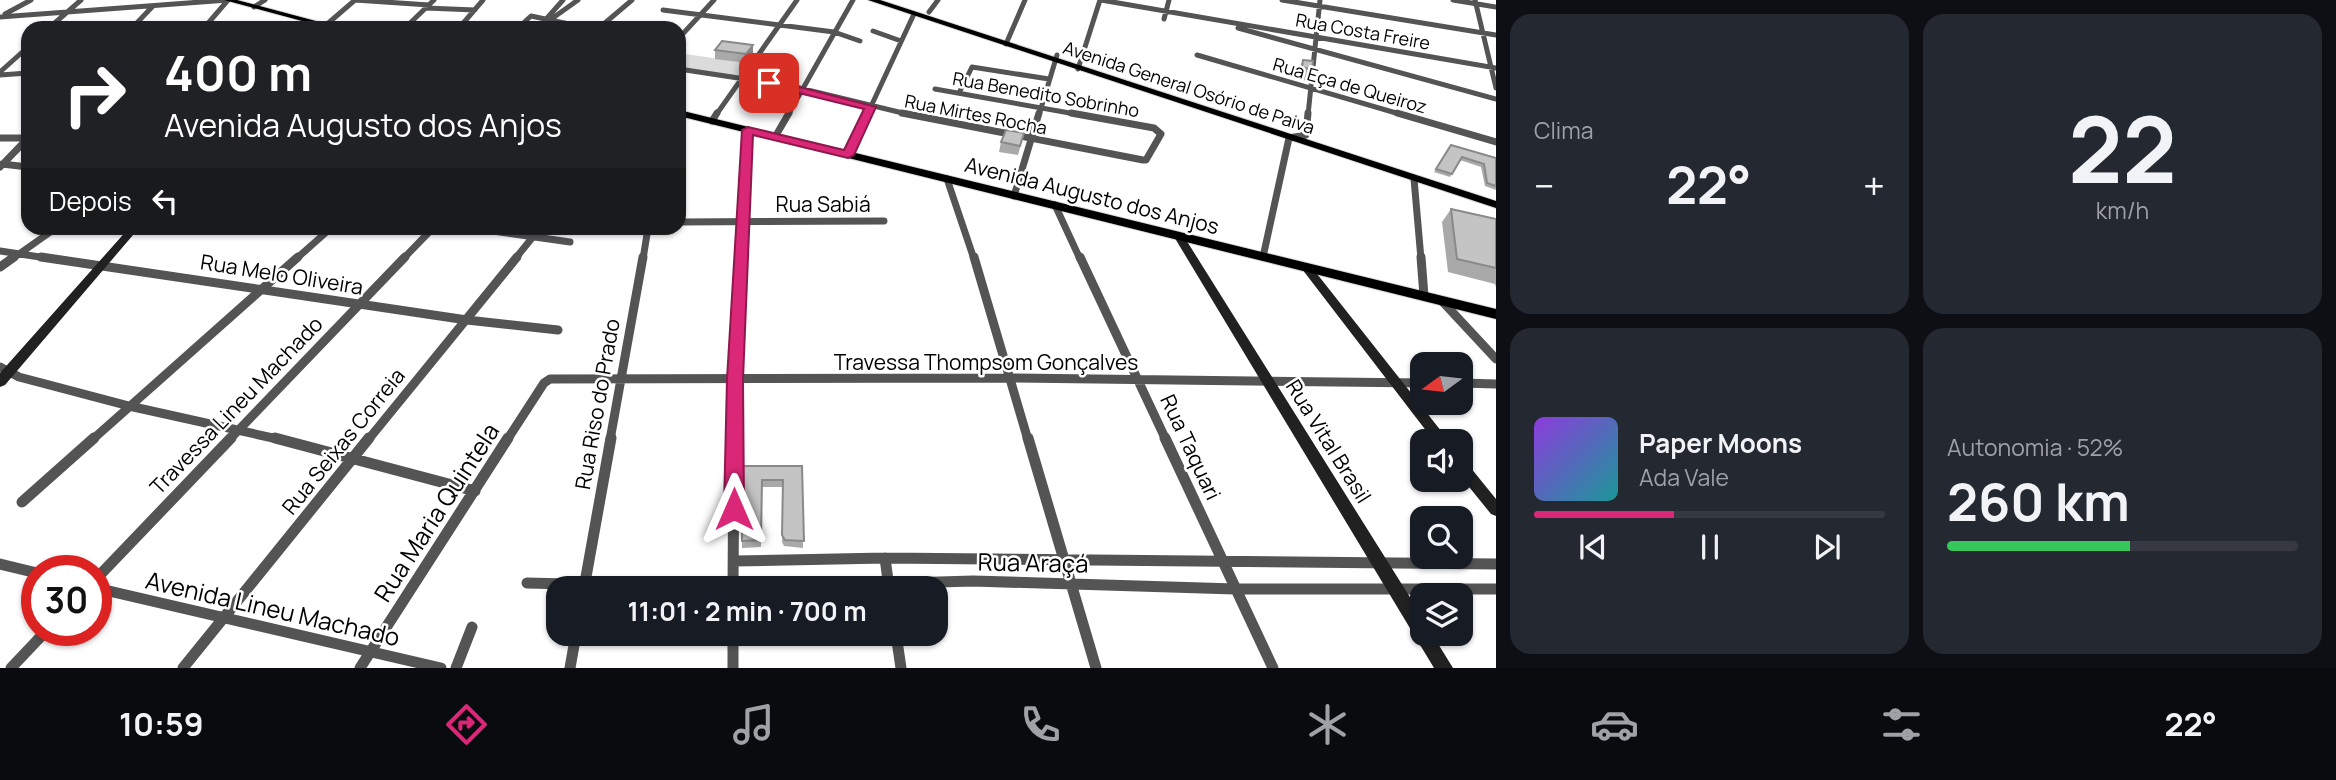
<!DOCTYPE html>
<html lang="pt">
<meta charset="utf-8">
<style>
:root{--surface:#171b24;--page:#242831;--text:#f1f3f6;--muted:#9ea1a6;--line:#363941;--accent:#db2777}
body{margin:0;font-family:Manrope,sans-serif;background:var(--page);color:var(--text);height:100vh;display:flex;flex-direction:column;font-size:26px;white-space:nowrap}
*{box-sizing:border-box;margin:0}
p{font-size:23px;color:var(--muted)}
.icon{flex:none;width:38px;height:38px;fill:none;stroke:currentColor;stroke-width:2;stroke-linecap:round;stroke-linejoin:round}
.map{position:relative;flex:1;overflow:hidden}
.drawer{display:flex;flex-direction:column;gap:14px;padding:14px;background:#0d0f14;width:840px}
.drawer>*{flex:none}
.top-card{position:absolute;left:21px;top:21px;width:665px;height:214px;border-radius:21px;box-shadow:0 2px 5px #0004;background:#202124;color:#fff;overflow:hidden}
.needle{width:46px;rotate:255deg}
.tools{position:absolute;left:1410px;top:352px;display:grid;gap:14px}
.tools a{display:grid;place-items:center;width:63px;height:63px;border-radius:14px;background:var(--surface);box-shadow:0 2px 5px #0004;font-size:35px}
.speed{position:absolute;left:21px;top:555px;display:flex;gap:14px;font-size:35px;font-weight:700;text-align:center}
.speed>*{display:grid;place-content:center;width:91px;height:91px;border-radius:50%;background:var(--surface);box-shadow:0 2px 5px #0004;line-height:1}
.speed .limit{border:10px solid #d22;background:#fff;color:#111}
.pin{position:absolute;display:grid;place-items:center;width:60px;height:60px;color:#fff;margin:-30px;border-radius:14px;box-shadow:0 4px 10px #0006}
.me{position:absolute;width:77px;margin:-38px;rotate:0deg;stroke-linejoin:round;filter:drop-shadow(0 0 5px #0008)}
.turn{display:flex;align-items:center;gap:24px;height:147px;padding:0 28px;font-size:32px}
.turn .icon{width:91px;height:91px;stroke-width:2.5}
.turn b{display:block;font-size:49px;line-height:60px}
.then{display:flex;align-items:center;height:66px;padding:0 28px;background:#0003;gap:14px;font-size:26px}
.big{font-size:52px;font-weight:700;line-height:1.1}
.drawer .card{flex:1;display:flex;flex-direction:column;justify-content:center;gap:10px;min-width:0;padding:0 24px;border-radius:21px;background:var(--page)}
.drawer .dial{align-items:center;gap:0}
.dial b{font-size:91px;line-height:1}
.song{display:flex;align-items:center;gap:21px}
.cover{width:84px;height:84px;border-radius:10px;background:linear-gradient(135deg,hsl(270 70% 55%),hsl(180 70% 35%))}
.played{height:7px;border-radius:4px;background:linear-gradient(90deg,var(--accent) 40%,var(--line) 40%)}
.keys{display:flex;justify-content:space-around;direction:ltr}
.heat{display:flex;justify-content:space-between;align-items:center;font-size:38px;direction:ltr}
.charge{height:10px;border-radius:5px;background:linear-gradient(90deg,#34c759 52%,var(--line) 0)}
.drawer .tiles{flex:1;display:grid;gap:14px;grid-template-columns:repeat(2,1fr)}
.trip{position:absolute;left:546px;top:576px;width:402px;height:70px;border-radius:21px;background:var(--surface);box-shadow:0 2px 5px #0004;font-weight:700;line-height:70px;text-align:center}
.dock{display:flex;height:112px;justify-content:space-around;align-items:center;background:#090b0e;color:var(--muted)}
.dock .icon{width:49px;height:49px}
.dock .on{color:var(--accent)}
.dock b{font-size:32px;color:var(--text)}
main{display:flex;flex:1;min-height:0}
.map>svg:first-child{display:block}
.green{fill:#dbdbdb}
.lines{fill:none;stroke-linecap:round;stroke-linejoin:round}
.primary-casing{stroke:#dbdbdb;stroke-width:2}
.street-far3{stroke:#545454;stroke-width:5}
.street-far2{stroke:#545454;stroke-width:7}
.street-far1{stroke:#545454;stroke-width:9}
.street{stroke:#545454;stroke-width:11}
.secondary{fill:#212121;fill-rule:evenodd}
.primary{fill:#000;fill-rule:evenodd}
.wall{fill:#a9a9a9}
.shaded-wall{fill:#898989}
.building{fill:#c4c4c4;stroke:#898989;stroke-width:2}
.route{fill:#db2777;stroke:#8e194d;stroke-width:2}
.labels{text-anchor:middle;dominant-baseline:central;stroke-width:5;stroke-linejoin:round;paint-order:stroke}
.far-street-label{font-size:18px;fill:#000;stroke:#fff}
.street-label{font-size:21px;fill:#000;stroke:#fff}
.near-street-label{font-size:24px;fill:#000;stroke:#fff}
</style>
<main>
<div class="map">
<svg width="1496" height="668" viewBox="0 0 1496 668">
<rect width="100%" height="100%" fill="#fff"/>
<path class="green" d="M679 53 746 63 739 76 679 67Z"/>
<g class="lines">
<defs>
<path id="primary" d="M224 0H237L342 28H328Z
M868 0H880L1496 201V208Z
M679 110 1496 309V319L679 116Z"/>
</defs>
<use href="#primary" class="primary-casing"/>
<path class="street-far3" d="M1101 0 1496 68
M1282 0 1496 35
M1453 0 1496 7
M1475 0 1496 88
M254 7 265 0
M426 8 475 10
M663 10 834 32 860 41
M929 12 938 0
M5 14 31 0
M0 17 228 0
M548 17 563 0
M1164 19 1169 0
M550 20 578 0
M326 25 355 0 429 5
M49 28 81 0
M132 28 153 6
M204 28 228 0
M405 28 434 0
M459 28 483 0
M518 28 531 16 569 24
M599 28 632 0
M1238 28 1496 99
M873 31 901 41
M679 38 714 0
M1006 44 1025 0
M1197 55 1403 115
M679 69 791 86 911 115
M1078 69 1100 0
M0 72 28 47
M0 75 28 73
M935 89 1081 115
M959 93 972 67 1049 79
M716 115 797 0
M788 115 853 0
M867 115 914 14
M1039 115 1057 55
M1308 115 1320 0"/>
<path class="street-far2" d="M902 113 1143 160H1146L1161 134 1154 128 1071 113
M1397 113 1496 142
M712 121 717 113
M775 137 789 113
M0 138H28
M848 155 868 113
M2 164 28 167
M0 167 28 138
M947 179 974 259
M1414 179 1421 259
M1014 196 1039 113
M1055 205 1080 259
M679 222 884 221
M472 228 570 242
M0 251 53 259
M1263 257 1289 138 1306 135 1308 113
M12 259 56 228
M296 259 331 228
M403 259 433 228
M515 259 532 238
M643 259 648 228
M741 259 748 130"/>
<path class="street-far1" d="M41 257 467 320 558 330
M974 257 1028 440
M1080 257 1166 440
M1421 257 1424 296
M0 267 14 257
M1442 301 1496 359
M0 367 19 377 129 406 282 440
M1461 383 1496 384
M92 440 298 257
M229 440 405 257
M368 440 517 257
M507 440 544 383 550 379 1009 378 1423 383
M610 440 643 257
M734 440 741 257"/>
<path class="street" d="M275 438 475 491
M1028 438 1096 668
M1165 438 1273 668
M22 502 94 438
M885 558 889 588
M734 561 885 558 1496 564
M0 564 37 573
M96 579 231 438
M527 583 733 588 973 581 1235 589H1496
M96 588 441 668
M584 588 611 438
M733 588 734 438
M733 634V668
M896 634 901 668
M11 668 47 630
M183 668 369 438
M360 668 508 438
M456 668 472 627
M570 668 576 634"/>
<path class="secondary" d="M129 228H139L5 385 0 387V373Z
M1178 232 1183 235 1423 618V634H1432L1453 668H1434L1173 235Z
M1306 264 1310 265 1449 441H1434L1302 269 1300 267 1302 265Z
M1461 460 1466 462 1496 499V516L1491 514 1461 477Z"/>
<use href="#primary" class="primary"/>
</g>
<path class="wall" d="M753 45V54L746 63 715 59V50Z
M1303 60 1312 70 1306 81 1296 78 1298 71Z
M1024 133 1018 155 999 152 1001 142Z
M1451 145 1496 158V190L1485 186 1481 167 1460 160 1450 177 1434 172Z
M1451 209 1496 219V287L1495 284 1448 272 1442 222Z
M743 466H802L803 548 784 546 782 542 783 487H762L761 547 742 548Z"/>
<path class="shaded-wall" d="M753 45V54L746 63V54Z"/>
<path class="building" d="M722 41 753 45 746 54 715 50Z
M1303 60 1313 61 1312 70 1302 67Z
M1006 130 1024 133 1020 146 1001 142Z
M1451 145 1496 158V186L1487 183 1484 164 1462 157 1452 174 1436 169Z
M1451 209 1496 219V268L1457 259Z
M743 466H802L804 541 785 540 782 535 783 480H762L761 540 742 541Z"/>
<path class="route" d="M769 79 876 107 854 155 848 158 753 135 743 379 744 509 741 515 734 517 727 515 724 509 727 379 742 130 748 127 844 150 864 109 766 85V80Z"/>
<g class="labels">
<g class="far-street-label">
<text transform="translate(1363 31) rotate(10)">Rua Costa Freire</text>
<text transform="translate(1350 85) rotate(16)">Rua Eça de Queiroz</text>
<text transform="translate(1189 87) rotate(18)">Avenida General Osório de Paiva</text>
<text transform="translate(1046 94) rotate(10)">Rua Benedito Sobrinho</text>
<text transform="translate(976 114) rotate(11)">Rua Mirtes Rocha</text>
</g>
<g class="street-label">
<text transform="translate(1092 195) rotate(14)">Avenida Augusto dos Anjos</text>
<text x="823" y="204">Rua Sabiá</text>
<text transform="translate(282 274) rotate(9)">Rua Melo Oliveira</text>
<text x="986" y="362">Travessa Thompsom Gonçalves</text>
<text transform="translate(597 404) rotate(-80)">Rua Riso do Prado</text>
<text transform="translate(236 405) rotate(-46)">Travessa Lineu Machado</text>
<text transform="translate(343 441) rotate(-51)">Rua Seixas Correia</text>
<text transform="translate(1329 441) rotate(58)">Rua Vital Brasil</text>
<text transform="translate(1191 447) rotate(65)">Rua Taquari</text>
</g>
<g class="near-street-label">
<text transform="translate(436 512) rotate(-57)">Rua Maria Quintela</text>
<text transform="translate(1033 562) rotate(1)">Rua Araçá</text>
<text transform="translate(273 608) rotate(13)">Avenida Lineu Machado</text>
</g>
</g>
</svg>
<div class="tools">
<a><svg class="needle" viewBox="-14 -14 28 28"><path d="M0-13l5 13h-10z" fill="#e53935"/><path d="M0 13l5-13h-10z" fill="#9ea1a6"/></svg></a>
<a><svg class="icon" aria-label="sound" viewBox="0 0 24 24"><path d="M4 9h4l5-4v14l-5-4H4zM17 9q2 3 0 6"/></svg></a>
<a><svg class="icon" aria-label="search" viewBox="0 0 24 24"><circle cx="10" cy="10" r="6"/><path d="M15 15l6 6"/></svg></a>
<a><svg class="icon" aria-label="layers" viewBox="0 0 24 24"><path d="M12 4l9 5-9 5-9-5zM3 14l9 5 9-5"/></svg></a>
</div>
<div class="speed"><div class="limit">30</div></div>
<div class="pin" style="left:769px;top:83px;background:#d93025"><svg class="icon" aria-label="arrive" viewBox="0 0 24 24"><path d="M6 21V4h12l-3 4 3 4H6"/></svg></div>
<svg class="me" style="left:734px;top:509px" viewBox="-20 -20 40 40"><path d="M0-17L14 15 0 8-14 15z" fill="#db2777" stroke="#fff" stroke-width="4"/></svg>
<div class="trip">11:01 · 2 min · 700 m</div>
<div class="top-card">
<div class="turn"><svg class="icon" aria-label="right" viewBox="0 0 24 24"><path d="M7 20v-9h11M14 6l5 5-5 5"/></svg><div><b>400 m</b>Avenida Augusto dos Anjos</div></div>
<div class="then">Depois<svg class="icon" aria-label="left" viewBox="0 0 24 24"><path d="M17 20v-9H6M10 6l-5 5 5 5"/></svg></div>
</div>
</div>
<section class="drawer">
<div class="tiles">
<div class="card"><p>Clima</p>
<div class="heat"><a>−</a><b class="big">22°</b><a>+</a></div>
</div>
<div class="card dial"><b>22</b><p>km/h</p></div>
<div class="card">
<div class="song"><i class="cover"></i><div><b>Paper Moons</b><p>Ada Vale</p></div></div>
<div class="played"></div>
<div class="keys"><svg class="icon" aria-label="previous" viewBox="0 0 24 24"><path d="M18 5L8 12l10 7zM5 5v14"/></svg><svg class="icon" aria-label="pause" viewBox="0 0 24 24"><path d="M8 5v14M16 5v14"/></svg><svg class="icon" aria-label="next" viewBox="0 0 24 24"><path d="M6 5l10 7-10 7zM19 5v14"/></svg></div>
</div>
<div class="card"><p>Autonomia · 52%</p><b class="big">260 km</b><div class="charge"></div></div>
</div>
</section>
</main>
<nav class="dock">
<b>10:59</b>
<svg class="icon on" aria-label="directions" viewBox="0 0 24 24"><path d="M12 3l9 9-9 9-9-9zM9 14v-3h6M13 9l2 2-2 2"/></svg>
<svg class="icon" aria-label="music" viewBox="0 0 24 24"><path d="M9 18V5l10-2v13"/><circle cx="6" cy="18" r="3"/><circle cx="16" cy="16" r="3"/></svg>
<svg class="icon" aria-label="phone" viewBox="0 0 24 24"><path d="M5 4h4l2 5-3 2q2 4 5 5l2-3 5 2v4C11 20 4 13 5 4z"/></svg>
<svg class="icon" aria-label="climate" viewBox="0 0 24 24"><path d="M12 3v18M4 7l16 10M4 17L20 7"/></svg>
<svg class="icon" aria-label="car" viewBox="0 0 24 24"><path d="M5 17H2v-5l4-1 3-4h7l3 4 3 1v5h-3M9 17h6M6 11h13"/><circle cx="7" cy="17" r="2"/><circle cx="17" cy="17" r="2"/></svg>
<svg class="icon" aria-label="filters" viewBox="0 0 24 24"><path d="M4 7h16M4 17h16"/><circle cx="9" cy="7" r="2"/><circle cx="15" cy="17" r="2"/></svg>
<b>22°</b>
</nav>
